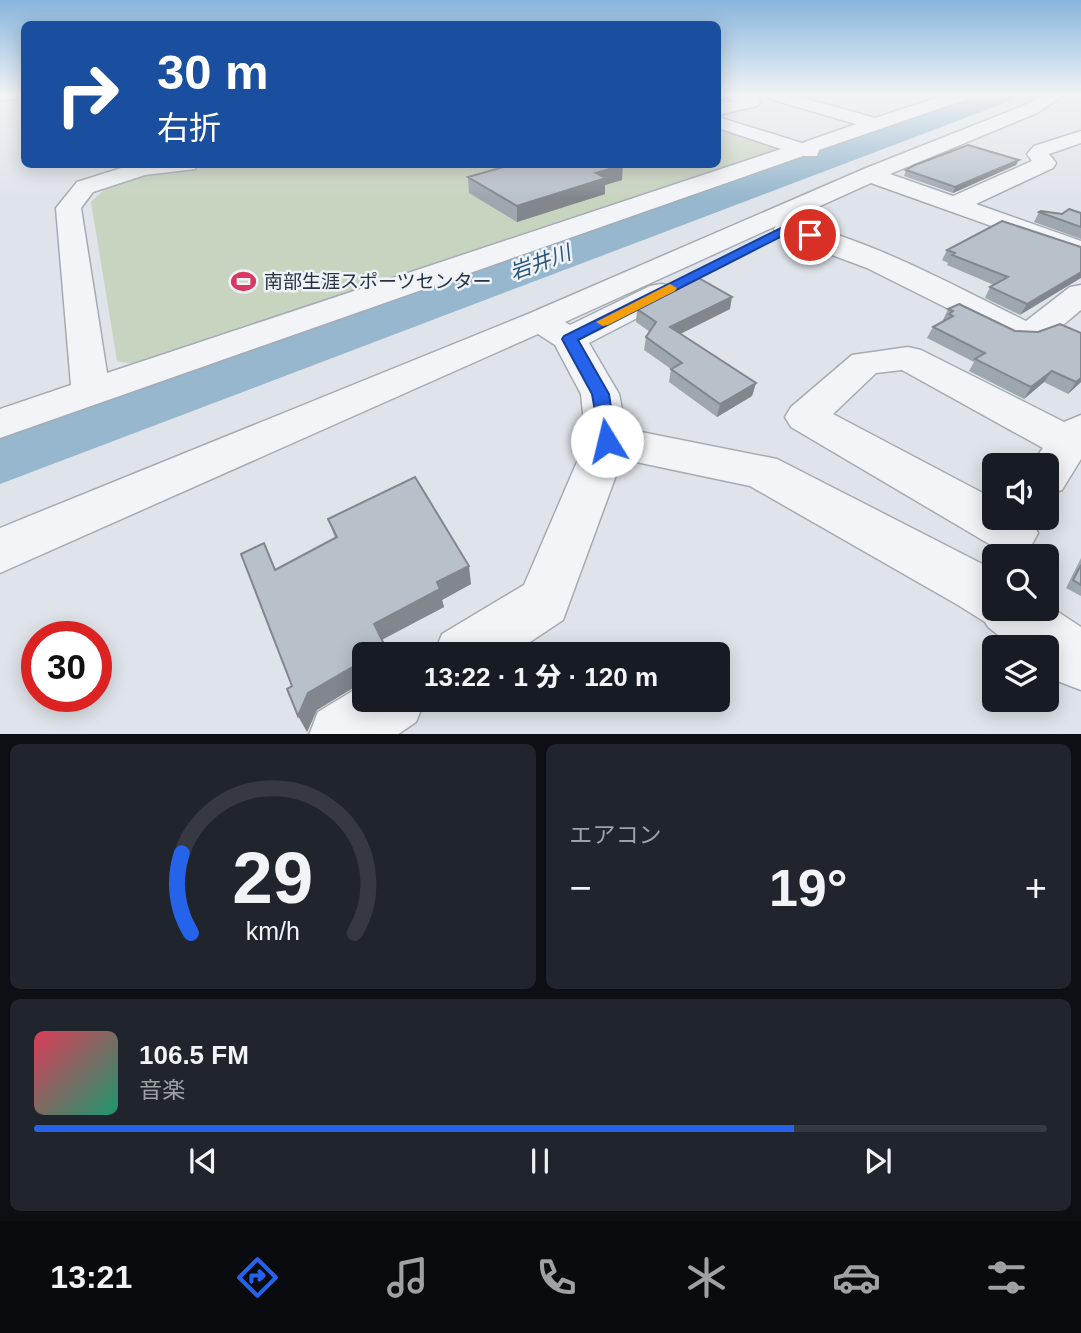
<!DOCTYPE html>
<html lang="ja">
<meta charset="utf-8">
<style>
:root{--surface:#171b24;--page:#20242c;--text:#f1f3f6;--muted:#9ea1a6;--line:#363941;--accent:#2563eb}
body{margin:0;font-family:Arial,"Noto Sans JP",sans-serif;background:var(--page);color:var(--text);height:100vh;display:flex;flex-direction:column;font-size:26px;white-space:nowrap}
*{box-sizing:border-box;margin:0}
p{font-size:23px;color:var(--muted)}
.icon{flex:none;width:38px;height:38px;fill:none;stroke:currentColor;stroke-width:2;stroke-linecap:round;stroke-linejoin:round}
.map{position:relative;height:734px;overflow:hidden}
.details{display:flex;flex-direction:column;gap:10px;padding:10px;background:#0d0f14;flex:1}
.details>*{flex:none}
.top-card{position:absolute;left:21px;top:21px;width:700px;height:147px;border-radius:10px;box-shadow:0 4px 18px #0003;background:#1a4fa0;color:#fff;overflow:hidden}
.controls{position:absolute;left:982px;top:453px;display:grid;gap:14px}
.controls a{display:grid;place-items:center;width:77px;height:77px;border-radius:10px;background:var(--surface);box-shadow:0 4px 18px #0003;font-size:35px}
.speed{position:absolute;left:21px;top:621px;display:flex;gap:14px;font-size:35px;font-weight:700;text-align:center}
.speed>*{display:grid;place-content:center;width:91px;height:91px;border-radius:50%;background:var(--surface);box-shadow:0 4px 18px #0003;line-height:1}
.speed .limit{border:10px solid #d22;background:#fff;color:#111}
.pin{position:absolute;display:grid;place-items:center;width:60px;height:60px;color:#fff;margin:-30px;border:4px solid #fff;border-radius:50%;box-shadow:0 2px 7px #0007}
.me{position:absolute;width:77px;margin:-38px;rotate:351deg;stroke-linejoin:round;filter:drop-shadow(0 0 5px #0008)}
.turn{display:flex;align-items:center;gap:24px;height:147px;padding:0 21px;font-size:32px}
.turn .icon{width:91px;height:91px;stroke-width:2.5}
.turn b{display:block;font-size:49px;line-height:60px}
.big{font-size:52px;font-weight:800;line-height:1.1}
.details .widget{flex:1;display:flex;flex-direction:column;justify-content:center;gap:10px;min-width:0;padding:0 24px;border-radius:10px;background:var(--page)}
.details .dial{align-items:center;gap:0}
.dial svg{height:182px;overflow:visible;fill:none;stroke:var(--line);stroke-width:7;stroke-linecap:round;text-anchor:middle}
.dial text{fill:var(--text);stroke:none}
.song{display:flex;align-items:center;gap:21px}
.cover{width:84px;height:84px;border-radius:10px;background:linear-gradient(135deg,hsl(350 70% 55%),hsl(160 70% 35%))}
.played{height:7px;border-radius:4px;background:linear-gradient(90deg,var(--accent) 75%,var(--line) 75%)}
.keys{display:flex;justify-content:space-around;direction:ltr}
.heat{display:flex;justify-content:space-between;align-items:center;font-size:38px;direction:ltr}
.details .tiles{flex:1;display:grid;gap:10px;grid-template-columns:1fr 1fr}
.widget:last-child{grid-column:span 2}
.trip{position:absolute;left:352px;top:642px;width:378px;height:70px;border-radius:10px;background:var(--surface);box-shadow:0 4px 18px #0003;font-weight:800;line-height:70px;text-align:center}
.tab-bar{display:flex;height:112px;justify-content:space-around;align-items:center;background:#090b0e;color:var(--muted)}
.tab-bar .icon{width:49px;height:49px}
.tab-bar .on{color:var(--accent)}
.tab-bar b{font-size:32px;color:var(--text)}
.map>svg:first-child{display:block}
.green{fill:#c7d4bf}
.lines{fill:none;stroke-linecap:round;stroke-linejoin:round}
.river{fill:#96b7cd;fill-rule:evenodd}
.minor-casing{stroke:#a4abb4;stroke-width:3}
.minor{fill:#f2f4f7;fill-rule:evenodd}
.wall{fill:#9ea6ae}
.shaded-wall{fill:#81878d}
.building{fill:#b8c1ca;stroke:#81878d;stroke-width:2}
.route{fill:#2563eb;stroke:#184099;stroke-width:2}
.slow{fill:#f59e0b}
.labels{text-anchor:middle;dominant-baseline:central;stroke-width:5;stroke-linejoin:round;paint-order:stroke}
.poi-label{font-size:19px;fill:#263342;stroke:#eff3f7;text-anchor:start}
.water-label{font-size:21px;font-style:italic;fill:#2c577a;stroke:#eff3f7}
</style>
<div class="map">
<svg width="1081" height="735" viewBox="0 0 1081 735">
<rect width="100%" height="100%" fill="#dfe4ea"/>
<path class="green" d="M718 130 776 149 137 365 117 361 91 202 108 186 159 171 215 165 718 164Z"/>
<g class="lines">
<path class="river" d="M976 95H1014L1010 101 0 484V431Z"/>
<defs>
<path id="minor" d="M0 95H17L15 99 0 101Z
M733 95H760L757 99 760 102 757 106 718 115V105L733 101 731 98Z
M768 95H793L875 118 945 95H969L967 99 819 150 817 156H803L0 438V409L71 385 56 208 77 182 134 164H197L195 169 145 175 93 192 81 208 107 373 781 149 718 128V117L802 143 856 124 770 99Z
M1044 95H1064L1037 113 890 174 953 196 1032 161 1027 154 1034 146 1081 131V143L1049 154 1056 163 1053 168 976 204 1081 241V258L871 183 787 221C871 239 950 284 1026 321L1070 287 1081 285V310C1058 329 1041 347 1009 339L867 268 778 235 774 229 776 226 565 322 570 325 650 286 661 284 672 286 677 293 672 300 589 343 619 394 626 429 777 459 994 570V609H1046V604L1081 627V690L1060 682 1046 671V648H1015L988 627 985 622 958 605 750 486 622 459 563 620 512 654H434L442 634 524 585 586 441 581 394 555 345 538 334 0 573V528L528 314 866 168 1025 105Z
M908 347 921 350 1064 422 1081 415V459L1062 490 1046 495V466H1030L1043 448 902 370 876 373 833 414 994 499V518H1030L1038 533 1030 548 1013 554 996 548 791 427 785 417 791 407 852 355Z
M364 684V700H425L416 722 397 735H309L318 712Z"/>
</defs>
<use href="#minor" class="minor-casing"/>
<use href="#minor" class="minor"/>
</g>
<path class="wall" d="M1016 165 953 193 904 176 906 170Z
M468 177 622 180 605 185V194L517 222 469 193Z
M1039 212 1062 214 1081 213V239L1034 222Z
M1081 247 1020 315 985 298 990 287 994 285 947 265 948 263 942 260 947 250Z
M637 309H730L680 334 756 383 752 396 717 417 669 382 671 369 644 350 646 337 650 332 636 322Z
M948 309 1081 382 1068 394 1044 382 1024 399 969 371 974 362 927 338 933 327 944 321 943 320Z
M328 519 471 584 442 600 444 607 382 640 364 654V691L361 683 317 710 307 732 292 686 276 569 335 538Z
M1081 558V596L1066 588Z"/>
<path class="shaded-wall" d="M718 95H732L729 99 718 102Z
M1019 160 1016 165 953 193 955 187Z
M623 165 622 180 605 185V194L517 222V206L596 173Z
M1081 272V278L1020 315 1027 304Z
M732 297 730 309 668 340 670 327Z
M1052 371 1044 382 1024 399 1031 387Z
M1081 378V382L1068 394 1076 382Z
M756 383 752 396 717 417 720 404Z
M469 566 471 584 442 600 444 607 379 641 374 624 437 582Z
M356 665 362 681 364 679V686L362 681H360L361 683 317 710 307 732 298 716 308 693Z"/>
<path class="building" d="M968 145 1019 160 955 187 906 170 915 165Z
M514 164H623V165L596 173 606 178 517 206 468 177Z
M1069 209 1081 213V227L1039 212 1041 211 1062 214Z
M1002 221 1081 247V272L1027 304 990 287 1008 277 952 255 955 253 947 250Z
M697 277 732 297 670 327 756 383 720 404 671 369 682 363 646 337 656 322 637 309Z
M959 304 1015 331 1038 332 1060 324 1081 333V378L1076 382 1052 371 1031 387 975 359 985 353 933 327 953 316 949 314 953 311 948 309Z
M415 477 469 566 437 582 440 589 374 624 389 654H364V679L360 681 359 665H356L308 693 298 716 287 689 292 686 241 554 264 543 275 570 337 537 328 519Z
M1081 565V585L1073 580Z"/>
<linearGradient id="sky" x2="0" y2="1"><stop stop-color="#87b5dd"/><stop offset="0.48" stop-color="#f1f3f6"/><stop offset="1" stop-color="#f1f3f6" stop-opacity="0"/></linearGradient>
<rect width="1081" height="198" fill="url(#sky)"/>
<path class="route" d="M783 227 815 235 810 239 788 233 578 340 609 394 616 441 614 445H601L592 394 562 339 564 336Z"/>
<path class="slow" d="M670 284 677 288 675 291 608 325 603 326 596 322Z"/>
<defs>
<symbol id="stadium-bare" viewBox="-9 -9 18 18"><path d="M0-5a6.5 5 0 1 0 0 10a6.5 5 0 1 0 0-10ZM-3.5-1.8h7v3.6h-7Z" fill="#db3861" stroke="#eff3f7" stroke-width="2.5" paint-order="stroke"/></symbol>
</defs>
<g fill-rule="evenodd">
<use href="#stadium-bare" x="226" y="264" width="35" height="35"/>
</g>
<g class="labels">
<g class="poi-label">
<text x="264" y="281">南部生涯スポーツセンター</text>
</g>
<g class="water-label">
<text transform="translate(540 262) rotate(-20)">岩井川</text>
</g>
</g>
</svg>
<div class="controls">
<a><svg class="icon" aria-label="sound" viewBox="0 0 24 24"><path d="M4 9h4l5-4v14l-5-4H4zM17 9q2 3 0 6"/></svg></a>
<a><svg class="icon" aria-label="search" viewBox="0 0 24 24"><circle cx="10" cy="10" r="6"/><path d="M15 15l6 6"/></svg></a>
<a><svg class="icon" aria-label="layers" viewBox="0 0 24 24"><path d="M12 4l9 5-9 5-9-5zM3 14l9 5 9-5"/></svg></a>
</div>
<div class="speed"><div class="limit">30</div></div>
<div class="pin" style="left:810px;top:235px;background:#d93025"><svg class="icon" aria-label="arrive" viewBox="0 0 24 24"><path d="M6 21V4h12l-3 4 3 4H6"/></svg></div>
<svg class="me" style="left:607px;top:441px" viewBox="-20 -20 40 40"><circle r="19" fill="#fff"/><path d="M0-13L10 11 0 6-10 11z" fill="#2563eb"/></svg>
<div class="trip">13:22 · 1 分 · 120 m</div>
<div class="top-card">
<div class="turn"><svg class="icon" aria-label="right" viewBox="0 0 24 24"><path d="M7 20v-9h11M14 6l5 5-5 5"/></svg><div><b>30 m</b>右折</div></div>
</div>
</div>
<section class="details">
<div class="tiles">
<div class="widget dial"><svg viewBox="0 0 100 80">
<path d="M14 69A42 42 0 1 1 86 69"/>
<path d="M14 69A42 42 0 0 1 10 34" stroke="#2563eb"/>
<text x="50" y="56" font-size="32" font-weight="700">29</text>
<text x="50" y="72" font-size="11">km/h</text>
</svg></div>
<div class="widget"><p>エアコン</p>
<div class="heat"><a>−</a><b class="big">19°</b><a>+</a></div>
</div>
<div class="widget">
<div class="song"><i class="cover"></i><div><b>106.5 FM</b><p>音楽</p></div></div>
<div class="played"></div>
<div class="keys"><svg class="icon" aria-label="previous" viewBox="0 0 24 24"><path d="M18 5L8 12l10 7zM5 5v14"/></svg><svg class="icon" aria-label="pause" viewBox="0 0 24 24"><path d="M8 5v14M16 5v14"/></svg><svg class="icon" aria-label="next" viewBox="0 0 24 24"><path d="M6 5l10 7-10 7zM19 5v14"/></svg></div>
</div>
</div>
</section>
<nav class="tab-bar">
<b>13:21</b>
<svg class="icon on" aria-label="directions" viewBox="0 0 24 24"><path d="M12 3l9 9-9 9-9-9zM9 14v-3h6M13 9l2 2-2 2"/></svg>
<svg class="icon" aria-label="music" viewBox="0 0 24 24"><path d="M9 18V5l10-2v13"/><circle cx="6" cy="18" r="3"/><circle cx="16" cy="16" r="3"/></svg>
<svg class="icon" aria-label="phone" viewBox="0 0 24 24"><path d="M5 4h4l2 5-3 2q2 4 5 5l2-3 5 2v4C11 20 4 13 5 4z"/></svg>
<svg class="icon" aria-label="climate" viewBox="0 0 24 24"><path d="M12 3v18M4 7l16 10M4 17L20 7"/></svg>
<svg class="icon" aria-label="car" viewBox="0 0 24 24"><path d="M5 17H2v-5l4-1 3-4h7l3 4 3 1v5h-3M9 17h6M6 11h13"/><circle cx="7" cy="17" r="2"/><circle cx="17" cy="17" r="2"/></svg>
<svg class="icon" aria-label="filters" viewBox="0 0 24 24"><path d="M4 7h16M4 17h16"/><circle cx="9" cy="7" r="2"/><circle cx="15" cy="17" r="2"/></svg>
</nav>
